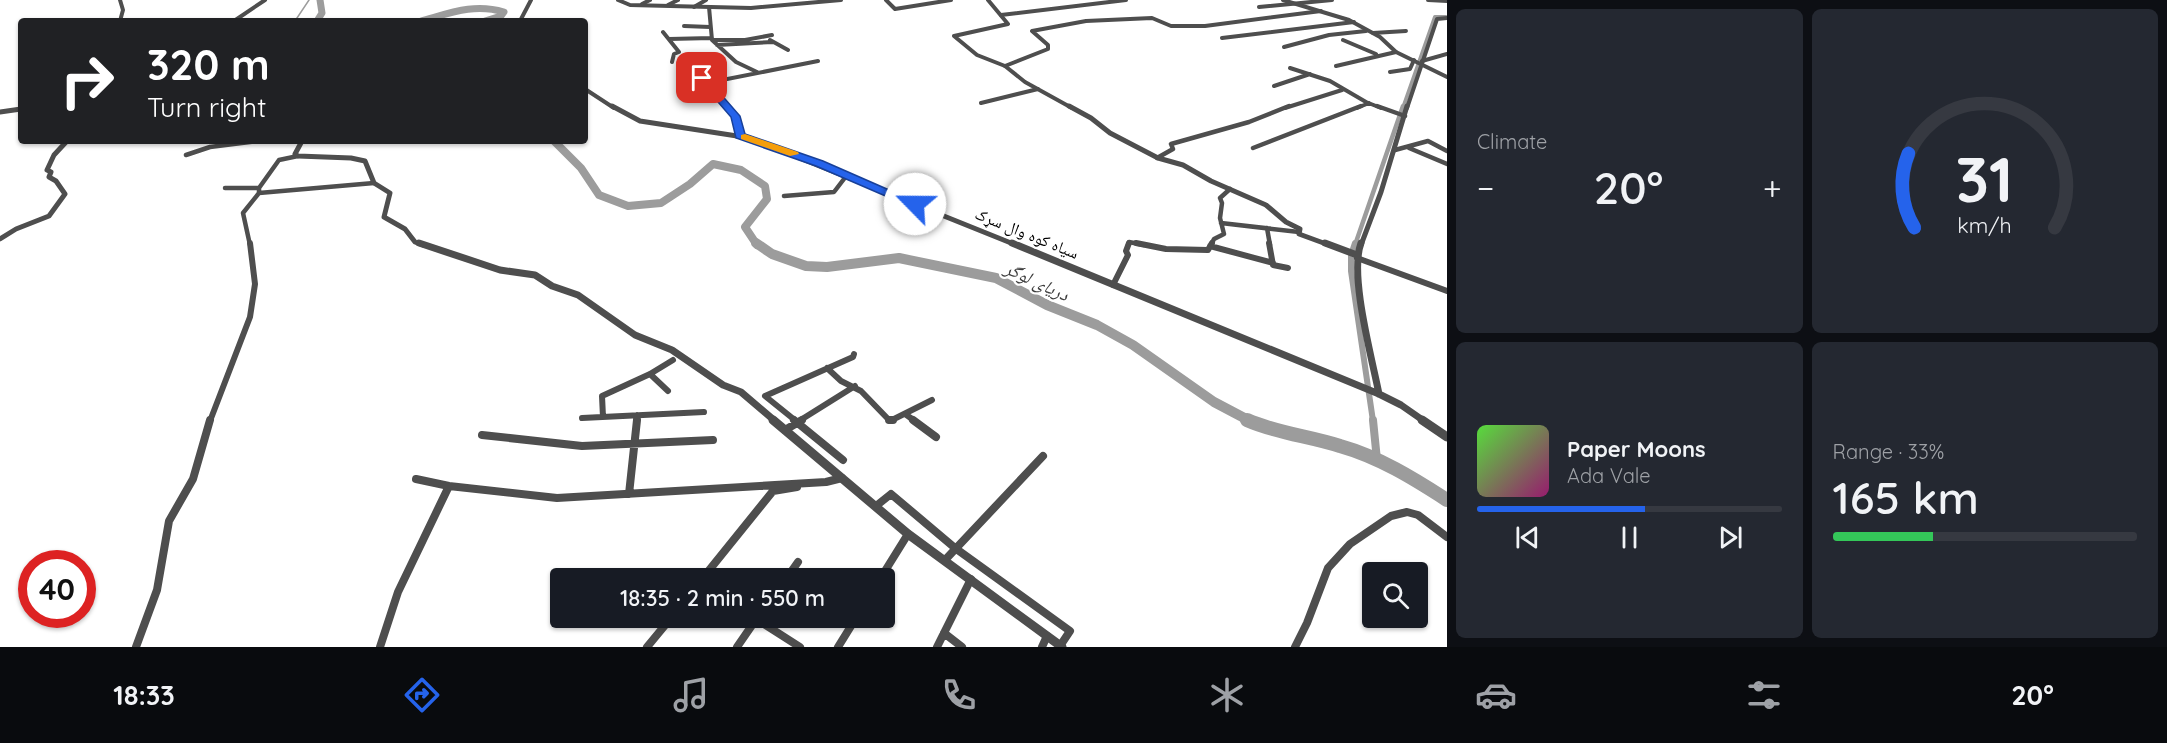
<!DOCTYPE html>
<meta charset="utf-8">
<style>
:root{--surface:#171b24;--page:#242831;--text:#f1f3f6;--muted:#9ea1a6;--line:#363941;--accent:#2563eb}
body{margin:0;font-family:Quicksand,"Noto Naskh Arabic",sans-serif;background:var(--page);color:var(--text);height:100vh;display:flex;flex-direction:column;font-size:22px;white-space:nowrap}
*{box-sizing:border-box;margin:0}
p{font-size:20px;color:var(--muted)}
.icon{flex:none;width:33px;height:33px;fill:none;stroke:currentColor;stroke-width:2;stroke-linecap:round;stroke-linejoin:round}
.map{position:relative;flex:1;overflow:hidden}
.side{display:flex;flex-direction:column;gap:9px;padding:9px;background:#0d0f14;width:720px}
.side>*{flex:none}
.hud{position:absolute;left:18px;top:18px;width:570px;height:126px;border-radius:6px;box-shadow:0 2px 4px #0004;background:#202124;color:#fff;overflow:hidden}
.buttons{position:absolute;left:1362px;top:562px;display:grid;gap:12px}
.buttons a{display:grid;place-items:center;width:66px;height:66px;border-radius:6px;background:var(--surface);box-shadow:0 2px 4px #0004;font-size:30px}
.speed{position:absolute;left:18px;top:550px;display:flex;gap:12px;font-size:30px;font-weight:700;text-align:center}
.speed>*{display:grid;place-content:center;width:78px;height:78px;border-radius:50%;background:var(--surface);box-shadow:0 2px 4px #0004;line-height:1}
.speed .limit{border:9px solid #d22;background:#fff;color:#111}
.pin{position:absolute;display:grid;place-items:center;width:51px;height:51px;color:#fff;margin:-26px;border-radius:12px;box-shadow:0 3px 9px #0006}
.me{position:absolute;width:66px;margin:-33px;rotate:293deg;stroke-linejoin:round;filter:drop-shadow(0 0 4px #0008)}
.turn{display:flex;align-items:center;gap:21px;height:126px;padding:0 30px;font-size:27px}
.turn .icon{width:78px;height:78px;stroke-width:2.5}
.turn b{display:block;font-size:42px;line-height:51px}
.big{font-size:45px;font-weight:600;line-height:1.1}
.side .card{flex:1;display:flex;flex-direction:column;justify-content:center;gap:9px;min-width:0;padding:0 21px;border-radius:9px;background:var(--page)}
.side .dial{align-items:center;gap:0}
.dial svg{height:156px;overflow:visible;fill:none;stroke:var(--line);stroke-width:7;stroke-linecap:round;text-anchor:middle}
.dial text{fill:var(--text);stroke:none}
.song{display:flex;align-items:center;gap:18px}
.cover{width:72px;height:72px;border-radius:9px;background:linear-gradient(135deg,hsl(110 70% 55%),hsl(320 70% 35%))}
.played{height:6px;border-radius:3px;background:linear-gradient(90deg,var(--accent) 55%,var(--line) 55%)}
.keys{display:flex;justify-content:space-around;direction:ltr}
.heat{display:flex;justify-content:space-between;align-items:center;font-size:33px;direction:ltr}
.charge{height:9px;border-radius:4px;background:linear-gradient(90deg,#34c759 33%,var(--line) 0)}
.side .tiles{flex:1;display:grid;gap:9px;grid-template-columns:repeat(2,1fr)}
.trip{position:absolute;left:550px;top:568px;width:345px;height:60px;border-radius:6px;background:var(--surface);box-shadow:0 2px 4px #0004;font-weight:600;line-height:60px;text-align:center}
.menu{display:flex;height:96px;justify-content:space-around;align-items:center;background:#090b0e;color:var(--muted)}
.menu .icon{width:42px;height:42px}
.menu .selected{color:var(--accent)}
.menu b{font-size:27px;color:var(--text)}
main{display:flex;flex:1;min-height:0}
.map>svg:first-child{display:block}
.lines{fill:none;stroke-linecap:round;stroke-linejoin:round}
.stream{stroke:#9c9c9c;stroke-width:1.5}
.canal-far3{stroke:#9c9c9c;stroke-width:4}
.canal-far2{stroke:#9c9c9c;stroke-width:4.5}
.canal-far1{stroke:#9c9c9c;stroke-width:6}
.canal{stroke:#9c9c9c;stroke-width:8}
.river-far3{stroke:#9c9c9c;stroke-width:7}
.river-far2{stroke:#9c9c9c;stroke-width:8}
.river-far1{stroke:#9c9c9c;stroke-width:10}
.river{stroke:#9c9c9c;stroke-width:14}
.minor-far3{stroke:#4e4e4e;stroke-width:4}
.minor-far2{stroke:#4e4e4e;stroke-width:4.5}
.minor-far1{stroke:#4e4e4e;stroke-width:6}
.minor{stroke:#4e4e4e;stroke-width:8}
.tertiary-far3{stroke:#4e4e4e;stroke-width:4}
.tertiary-far2{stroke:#4e4e4e;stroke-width:5}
.tertiary-far1{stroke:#4e4e4e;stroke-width:7}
.tertiary{stroke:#4e4e4e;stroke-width:9}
.route{fill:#2563eb;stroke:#184099;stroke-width:1.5}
.slow{fill:#f59e0b}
.labels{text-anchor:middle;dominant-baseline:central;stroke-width:4.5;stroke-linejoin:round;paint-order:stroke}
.street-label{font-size:16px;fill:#000;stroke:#fff}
.water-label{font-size:18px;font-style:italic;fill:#3d3d3d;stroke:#fff}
</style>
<main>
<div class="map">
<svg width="1447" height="647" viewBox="0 0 1447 647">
<rect width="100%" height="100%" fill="#fff"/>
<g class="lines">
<path class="stream" d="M295 21 309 0"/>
<path class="canal-far3" d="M1403 108 1435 17H1446"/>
<path class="canal-far2" d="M1355 245 1403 106"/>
<path class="canal-far1" d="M1355 243 1351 255V271L1373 421"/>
<path class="canal" d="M1373 420 1377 460"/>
<path class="river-far3" d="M317 21 322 13 320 0
M421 21C450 13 474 3 504 12L501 16 485 21"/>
<path class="river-far2" d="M554 141 581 168 599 195 628 206 661 203 690 184 713 164 741 170 765 186 767 199 745 227 757 245"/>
<path class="river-far1" d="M756 243 772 254 806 266 827 267 899 258 996 278 1047 305 1097 325 1133 345 1214 402 1250 421"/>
<path class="river" d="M1247 420C1276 433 1309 436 1340 446 1379 457 1413 478 1447 500"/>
<path class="minor-far3" d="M120 0 123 10 120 21
M1428 0 1447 1
M642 4 650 0
M668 5 678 0
M694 7 706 0
M709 7 712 40 736 62 757 72
M1259 7 1332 0
M1001 15 1126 0
M684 26 710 27
M663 32 679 52 674 54 672 62
M1373 33 1406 31
M1222 38 1354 22
M669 39 712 38
M712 40H745L772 35
M770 40 788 50
M1343 40 1376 54
M717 45 773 42
M1284 47 1329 35 1366 31
M1422 61 1447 54
M1005 66 1048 49V45L1032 31 1086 21 1152 18 1171 26H1205L1321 11
M1336 66 1396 52
M1290 68 1330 81 1366 102 1381 108
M1390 72 1410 69 1414 60
M693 79H704L728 108
M707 83 818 61
M1274 86 1310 74
M981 103 1038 89
M1285 108 1342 90
M1357 108 1369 103"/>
<path class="minor-far2" d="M727 106 735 116 740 136
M1377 106 1405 116
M1253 148 1361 106
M1409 148 1447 164
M1395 150 1428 141 1447 151
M186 155 210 147 258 141
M1157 158 1173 149 1171 144 1249 122 1289 106
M225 188H259
M259 193 374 183
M784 196 834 192 847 175
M1221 223 1299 232
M1267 228 1270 245
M250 245 243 213 259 193V188L279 160 298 156
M1128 245 1129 242 1144 245
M1211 245 1214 239 1224 234 1220 218 1222 203 1220 198 1230 189"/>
<path class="minor-far1" d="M1136 243 1166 249 1208 250 1212 243
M1269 243 1273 265 1288 268
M1210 246 1273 263
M1357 258 1447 291
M1113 285 1128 255 1126 251 1129 243
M827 368 841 381 861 391 890 421 932 400
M650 374 668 391
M905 414 915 421
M603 417 602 396 650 374 673 360
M582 418 704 412
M210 421 250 317 255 284 250 243
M636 421 637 415
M796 421 765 396 853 357 854 354
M799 421 855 386"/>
<path class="minor" d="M794 420 843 460
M889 420H893
M913 420 936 437
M785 430 802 420
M482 435 582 446 713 440
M416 479 449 486 557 498 826 482 842 478
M629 494 637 420
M876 506 891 494 955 548 1070 631 1060 646
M945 560 1043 456
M702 579 773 491 797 487
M786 579 798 562
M880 579 908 534
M756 619 800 647
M944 633 962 647
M136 647 157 590 169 521 193 479 210 420
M380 647 398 592 449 486
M647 647 671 618
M737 647 757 618
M838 647 856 618
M937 647 971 579
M1042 647 1047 636
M1295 647 1307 623 1328 568 1350 544 1391 516 1407 512 1418 515 1447 537"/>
<path class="tertiary-far3" d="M618 0 630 5 751 8 841 0
M886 0 895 9 951 0
M988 0 1008 24 954 36 977 55 1005 66 1025 82 1072 108
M1283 0 1349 20 1380 37 1396 52 1447 77
M234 21 265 0
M520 21 531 0
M585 89 614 108
M1407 108 1437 19 1447 18"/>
<path class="tertiary-far2" d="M612 106 640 121 750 138 1016 245
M1069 106 1091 118 1110 133 1158 158 1183 165 1211 181 1266 205 1286 222 1300 229 1299 234 1329 245
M0 112 21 109
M302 141 295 154 298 156 351 158 365 161 374 183 390 193 384 217 405 229 415 242 423 245
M0 239 16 229 49 216 65 194 56 181 49 177 51 172 47 170 54 155 67 141
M1361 245 1381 192 1407 106"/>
<path class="tertiary-far1" d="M419 243 500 270 535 275 552 286 578 295 635 335 672 350 723 385 741 392 775 421
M1012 243 1379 394 1401 405 1424 421
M1325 243 1357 255
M1361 243C1349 275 1372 358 1379 394"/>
<path class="tertiary" d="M773 420 908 534 1062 647
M1422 420 1447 437"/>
</g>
<path class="route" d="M699 76H705L740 116 745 134 823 161 921 204 915 208 911 207 816 166 736 138 731 117 699 80Z"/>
<path class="slow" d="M745 134 798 152 799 154 790 156 741 139V135Z"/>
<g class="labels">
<g class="street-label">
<text transform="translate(1027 233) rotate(22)">سیاه کوه وال سړک</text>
</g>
<g class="water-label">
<text transform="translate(1037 281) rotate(25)">دریای لوگر</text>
</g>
</g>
</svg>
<div class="buttons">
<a><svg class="icon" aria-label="search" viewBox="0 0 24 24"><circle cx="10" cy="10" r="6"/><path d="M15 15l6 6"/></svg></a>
</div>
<div class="speed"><div class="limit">40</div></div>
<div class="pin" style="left:702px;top:78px;background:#d93025"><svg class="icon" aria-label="arrive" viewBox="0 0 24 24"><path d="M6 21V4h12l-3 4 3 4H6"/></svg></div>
<svg class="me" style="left:915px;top:204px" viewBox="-20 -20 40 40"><circle r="19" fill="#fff"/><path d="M0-13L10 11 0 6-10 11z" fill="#2563eb"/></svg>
<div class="trip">18:35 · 2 min · 550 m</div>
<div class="hud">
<div class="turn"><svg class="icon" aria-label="right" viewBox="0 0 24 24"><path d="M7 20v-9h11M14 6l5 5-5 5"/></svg><div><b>320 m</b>Turn right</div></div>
</div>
</div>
<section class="side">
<div class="tiles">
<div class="card"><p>Climate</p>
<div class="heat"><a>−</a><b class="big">20°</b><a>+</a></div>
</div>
<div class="card dial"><svg viewBox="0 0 100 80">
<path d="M14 69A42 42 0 1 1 86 69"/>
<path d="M14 69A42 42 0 0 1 11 31" stroke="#2563eb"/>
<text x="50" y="56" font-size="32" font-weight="700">31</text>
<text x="50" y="72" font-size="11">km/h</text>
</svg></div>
<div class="card">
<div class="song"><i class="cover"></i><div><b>Paper Moons</b><p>Ada Vale</p></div></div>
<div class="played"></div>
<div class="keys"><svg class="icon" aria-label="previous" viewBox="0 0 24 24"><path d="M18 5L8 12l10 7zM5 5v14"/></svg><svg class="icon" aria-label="pause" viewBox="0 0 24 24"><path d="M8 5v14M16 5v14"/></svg><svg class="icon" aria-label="next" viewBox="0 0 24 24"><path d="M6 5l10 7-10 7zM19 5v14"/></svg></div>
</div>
<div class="card"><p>Range · 33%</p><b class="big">165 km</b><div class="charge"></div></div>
</div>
</section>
</main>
<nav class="menu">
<b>18:33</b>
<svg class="icon selected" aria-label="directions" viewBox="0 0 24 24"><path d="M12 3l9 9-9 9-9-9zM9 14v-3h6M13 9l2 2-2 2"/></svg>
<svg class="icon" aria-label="music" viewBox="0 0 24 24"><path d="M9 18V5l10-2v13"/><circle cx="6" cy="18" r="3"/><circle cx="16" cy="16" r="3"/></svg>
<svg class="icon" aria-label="phone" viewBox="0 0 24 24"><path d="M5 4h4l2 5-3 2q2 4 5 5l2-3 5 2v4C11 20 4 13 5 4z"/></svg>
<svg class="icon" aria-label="climate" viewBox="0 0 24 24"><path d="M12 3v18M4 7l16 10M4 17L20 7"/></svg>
<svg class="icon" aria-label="car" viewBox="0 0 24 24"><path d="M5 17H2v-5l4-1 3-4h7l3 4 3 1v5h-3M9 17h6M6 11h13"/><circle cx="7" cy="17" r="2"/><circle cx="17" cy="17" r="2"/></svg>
<svg class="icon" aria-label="filters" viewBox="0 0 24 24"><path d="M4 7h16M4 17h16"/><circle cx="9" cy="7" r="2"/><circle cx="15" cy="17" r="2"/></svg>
<b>20°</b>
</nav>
